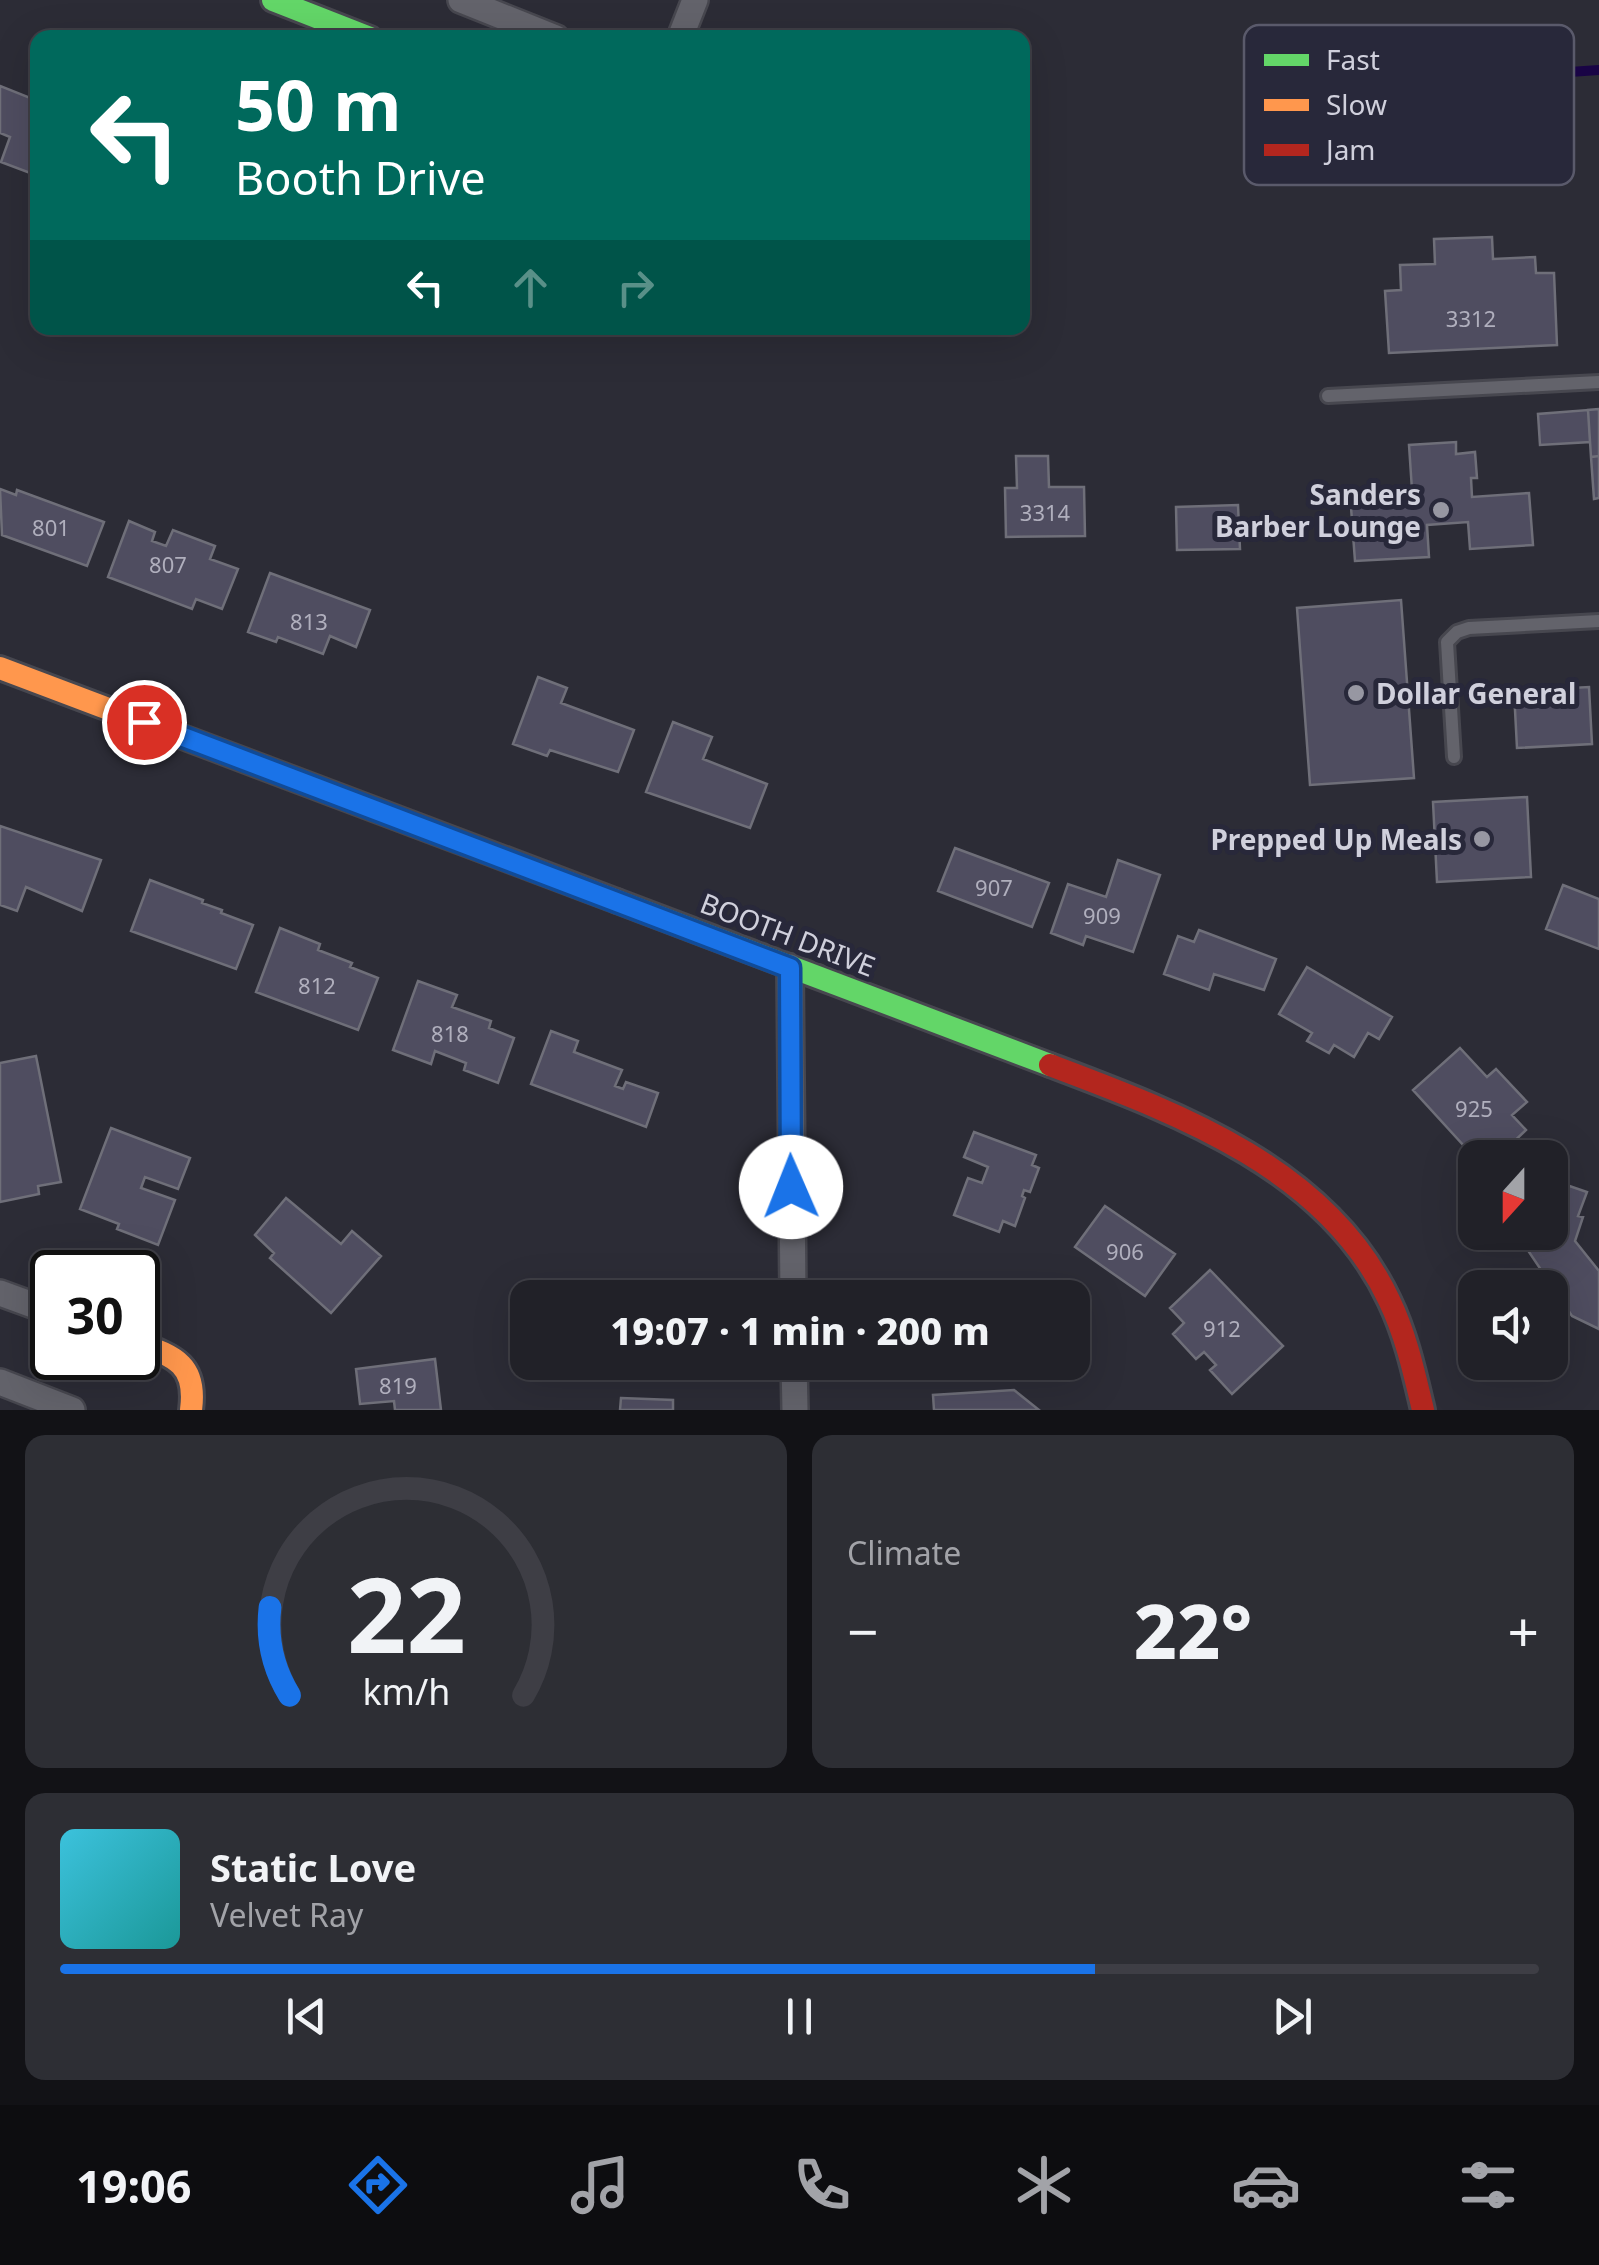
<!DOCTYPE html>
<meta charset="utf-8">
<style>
:root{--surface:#212128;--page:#2d2e34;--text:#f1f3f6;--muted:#a2a3a8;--line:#3e3e45;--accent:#1a73e8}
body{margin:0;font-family:"Noto Sans",sans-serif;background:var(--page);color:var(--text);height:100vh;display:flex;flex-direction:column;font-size:38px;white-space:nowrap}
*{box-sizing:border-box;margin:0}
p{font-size:32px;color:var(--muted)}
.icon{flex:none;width:55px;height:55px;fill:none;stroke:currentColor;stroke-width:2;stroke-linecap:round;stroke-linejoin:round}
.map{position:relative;height:1410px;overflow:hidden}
.drawer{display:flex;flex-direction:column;gap:25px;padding:25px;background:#121216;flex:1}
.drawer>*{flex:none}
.top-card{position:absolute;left:30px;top:30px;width:1000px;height:305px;border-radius:20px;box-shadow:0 10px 40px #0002,0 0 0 2px var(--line);background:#00695c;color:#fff;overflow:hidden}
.needle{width:65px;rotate:201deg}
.controls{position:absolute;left:1458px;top:1140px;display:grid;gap:20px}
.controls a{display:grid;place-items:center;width:110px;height:110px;border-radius:20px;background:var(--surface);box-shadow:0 10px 40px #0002,0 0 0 2px var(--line);font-size:50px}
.speed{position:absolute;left:30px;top:1250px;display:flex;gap:20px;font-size:50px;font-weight:700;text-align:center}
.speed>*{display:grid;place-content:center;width:130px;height:130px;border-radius:50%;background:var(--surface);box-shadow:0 10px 40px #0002,0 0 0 2px var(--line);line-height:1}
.speed .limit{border:5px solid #111;border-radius:15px;background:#fff;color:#111}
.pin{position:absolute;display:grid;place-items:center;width:85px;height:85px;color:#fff;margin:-42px;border:5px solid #fff;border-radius:50%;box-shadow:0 2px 10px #0007}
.me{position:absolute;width:110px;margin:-55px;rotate:359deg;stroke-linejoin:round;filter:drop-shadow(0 0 8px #0008)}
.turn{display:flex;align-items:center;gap:35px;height:210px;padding:0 40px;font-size:45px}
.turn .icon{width:130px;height:130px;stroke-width:2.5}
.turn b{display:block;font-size:70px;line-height:85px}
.lanes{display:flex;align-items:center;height:95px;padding:0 40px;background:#0003;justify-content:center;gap:50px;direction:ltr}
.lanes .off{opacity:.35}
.big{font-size:75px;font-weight:800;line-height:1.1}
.drawer .card{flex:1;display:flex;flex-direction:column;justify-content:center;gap:15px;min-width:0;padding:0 35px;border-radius:20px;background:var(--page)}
.drawer .dial{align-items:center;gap:0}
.dial svg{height:260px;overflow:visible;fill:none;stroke:var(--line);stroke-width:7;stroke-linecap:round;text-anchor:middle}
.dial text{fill:var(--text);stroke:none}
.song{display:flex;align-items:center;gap:30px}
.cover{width:120px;height:120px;border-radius:15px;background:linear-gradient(135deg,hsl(190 70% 55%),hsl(180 70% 35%))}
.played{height:10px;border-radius:5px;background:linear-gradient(90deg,var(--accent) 70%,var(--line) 70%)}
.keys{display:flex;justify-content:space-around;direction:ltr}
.heat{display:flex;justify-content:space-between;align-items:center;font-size:55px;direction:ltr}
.drawer .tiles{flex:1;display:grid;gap:25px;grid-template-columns:1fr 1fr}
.card:last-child{grid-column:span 2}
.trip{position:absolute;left:510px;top:1280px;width:580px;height:100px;border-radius:20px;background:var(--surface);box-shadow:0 10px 40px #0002,0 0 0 2px var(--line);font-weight:800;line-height:100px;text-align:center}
.menu{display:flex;height:160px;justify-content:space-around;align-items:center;background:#0d0d10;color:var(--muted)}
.menu .icon{width:70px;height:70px}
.menu .active{color:var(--accent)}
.menu b{font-size:45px;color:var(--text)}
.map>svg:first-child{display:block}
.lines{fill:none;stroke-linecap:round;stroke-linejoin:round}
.stream{stroke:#190445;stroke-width:10}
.building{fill:#4f4d60;stroke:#6f6f79;stroke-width:2.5}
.lane-casing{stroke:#47474f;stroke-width:18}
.street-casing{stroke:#47474f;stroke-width:30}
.fast-casing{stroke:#47474f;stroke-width:28}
.slow-casing{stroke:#47474f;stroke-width:28}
.jam-casing{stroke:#47474f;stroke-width:28}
.lane{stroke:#63636b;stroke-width:12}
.street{stroke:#63636b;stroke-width:25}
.fast{stroke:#63d668;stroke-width:22}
.slow{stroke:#ff974d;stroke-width:22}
.jam{stroke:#b3261e;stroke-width:22}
.route-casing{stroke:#114b97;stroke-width:25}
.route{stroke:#1a73e8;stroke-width:18}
.poi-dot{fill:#9797a2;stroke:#28283a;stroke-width:4}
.labels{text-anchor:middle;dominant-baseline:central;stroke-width:10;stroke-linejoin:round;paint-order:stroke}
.number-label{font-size:22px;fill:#b0afbd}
.poi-label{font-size:28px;font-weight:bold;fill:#d0d0dc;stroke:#28283a;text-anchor:end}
.street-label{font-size:28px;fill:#d0d0dc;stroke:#28283a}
.key{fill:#28283a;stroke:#5a5a6b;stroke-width:2.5}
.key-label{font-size:28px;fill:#d0d0dc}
</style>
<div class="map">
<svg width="1599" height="1410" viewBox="0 0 1599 1410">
<rect width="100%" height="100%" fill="#2c2c36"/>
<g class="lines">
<path class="stream" d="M1540 74 1599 70"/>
</g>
<path class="building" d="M0 86 38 101V176L1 162 10 137 0 133Z
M1492 237 1493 259 1535 257 1536 273H1554L1557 345 1389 353 1385 291 1401 290 1400 265 1435 264 1434 239Z
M1599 409V456L1591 457 1588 410Z
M1588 410 1590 442 1540 445 1538 414Z
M1456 442V454L1475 452 1477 478H1471L1472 497 1529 493 1533 545 1470 549 1468 522 1427 525 1429 557 1355 561 1350 494 1412 490 1409 445Z
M1016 456H1048L1049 487H1084L1085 536 1006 537 1005 488H1017Z
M1599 456V498L1594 499 1591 457Z
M0 489 16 495 17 490 104 522 87 566 2 535Z
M1238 505 1240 549 1177 550 1176 507Z
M129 521 155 532 152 541 166 546 173 530 215 546 210 559 238 569 222 609 196 599 192 609 108 577Z
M270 573 370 610 356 647 330 636 323 654 278 637 276 642 248 632Z
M1401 600 1414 778 1310 785 1297 608Z
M538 677 567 688 561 703 634 730 618 772 550 750 547 756 513 744Z
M1589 687 1592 744 1517 748 1514 691Z
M673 722 712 737 703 759 767 784 750 828 646 792Z
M1527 797 1531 877 1437 882 1433 802Z
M0 826 101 860 82 911 26 887 17 911 0 905Z
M955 848 1049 883 1032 927 938 891Z
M1118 860 1160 875 1133 952 1086 936 1083 945 1051 933 1068 884 1106 897Z
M150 880 203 900 202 903 222 910 221 913 253 925 236 969 131 931Z
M1563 885 1599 899V949L1546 929Z
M280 928 320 944 318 950 352 963 350 967 378 978 358 1030 256 992Z
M1199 930 1276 959 1264 990 1214 974 1209 990 1164 974 1178 936 1194 942Z
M1307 967 1392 1017 1379 1039 1368 1033 1354 1057 1334 1045 1329 1053 1307 1041 1312 1033 1279 1014Z
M418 981 457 995 452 1007 491 1021 489 1028 514 1038 498 1083 464 1070 466 1063 435 1051 431 1064 393 1050Z
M551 1031 578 1041 574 1052 622 1070 615 1086 623 1089 626 1082 658 1093 646 1127 531 1084Z
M1460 1048 1487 1077 1496 1069 1527 1102 1512 1115 1526 1130 1503 1152 1493 1141 1475 1158 1413 1090Z
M36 1056 61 1182 38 1186 39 1194 0 1202V1063Z
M111 1128 190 1158 178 1189 145 1177 141 1188 175 1200 158 1245 117 1229 119 1224 80 1209Z
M974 1132 1036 1155 1032 1165 1039 1168 1030 1192 1024 1190 1022 1196 1025 1198 1015 1226 1003 1221 999 1232 954 1215 968 1178 982 1183 988 1167 964 1157Z
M1552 1180 1587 1192 1578 1216 1583 1217 1575 1241 1599 1271V1329L1572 1316 1517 1234 1550 1232Z
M286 1198 341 1244 352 1231 381 1256 331 1313 270 1258 274 1253 255 1235Z
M1105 1206 1175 1254 1145 1296 1075 1247Z
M1210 1270 1283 1346 1232 1394 1210 1370 1216 1365 1204 1352 1196 1359 1173 1334 1184 1323 1170 1308Z
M435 1359 441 1410H395L394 1401 360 1404 356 1369Z
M1014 1390 1039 1410H934L933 1395Z
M621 1398 673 1400V1410H620Z"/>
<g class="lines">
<defs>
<path id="lane" d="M1328 396 1599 382
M1454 757 1447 642 1457 632 1469 628 1599 621"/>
<path id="street" d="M461 0 556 38
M680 38 695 0
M790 967 793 1298
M0 1293 52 1312
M794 1362 795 1410
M0 1382 72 1410"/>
<path id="fast" d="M273 0 370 38
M617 901 1050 1065"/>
<path id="slow" d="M0 668 617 901
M138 1343C176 1357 197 1365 191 1410"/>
<path id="jam" d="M1050 1065C1177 1113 1327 1168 1389 1300 1406 1335 1414 1372 1423 1410"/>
</defs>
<use href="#lane" class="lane-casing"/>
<use href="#street" class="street-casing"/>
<use href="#fast" class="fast-casing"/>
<use href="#slow" class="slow-casing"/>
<use href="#jam" class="jam-casing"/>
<use href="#lane" class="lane"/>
<use href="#street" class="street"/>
<use href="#fast" class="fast"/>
<use href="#slow" class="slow"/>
<use href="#jam" class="jam"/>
</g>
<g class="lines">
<defs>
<path id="route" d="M144 722 790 968 791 1187"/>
</defs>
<use href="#route" class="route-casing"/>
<use href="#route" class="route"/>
</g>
<g class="poi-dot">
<circle cx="1441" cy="510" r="10"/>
<circle cx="1356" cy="693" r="10"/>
<circle cx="1482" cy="839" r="10"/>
</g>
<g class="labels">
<g class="number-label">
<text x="1471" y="318">3312</text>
<text x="1045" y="512">3314</text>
<text x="51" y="527">801</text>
<text x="168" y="564">807</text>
<text x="309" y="621">813</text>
<text x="994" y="887">907</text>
<text x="1102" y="915">909</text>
<text x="317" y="985">812</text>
<text x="450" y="1033">818</text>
<text x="1474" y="1108">925</text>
<text x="1125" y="1251">906</text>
<text x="1222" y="1328">912</text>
<text x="398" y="1385">819</text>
</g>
<g class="poi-label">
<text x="1421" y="494">Sanders<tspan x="1421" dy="32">Barber Lounge</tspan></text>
<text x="1376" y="693" text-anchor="start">Dollar General</text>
<text x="1462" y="839">Prepped Up Meals</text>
</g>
<g class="street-label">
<text transform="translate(788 934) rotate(21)">BOOTH DRIVE</text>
</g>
</g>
<rect x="1244" y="25" width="330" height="160" rx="15" class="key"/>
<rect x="1264" y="54" width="45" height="12" fill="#63d668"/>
<rect x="1264" y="99" width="45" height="12" fill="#ff974d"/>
<rect x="1264" y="144" width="45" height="12" fill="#b3261e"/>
<g class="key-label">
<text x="1326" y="70">Fast</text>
<text x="1326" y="115">Slow</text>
<text x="1326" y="160">Jam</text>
</g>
</svg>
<div class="controls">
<a><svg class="needle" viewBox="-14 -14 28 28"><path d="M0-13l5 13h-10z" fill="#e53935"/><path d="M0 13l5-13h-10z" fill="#a2a3a8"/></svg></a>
<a><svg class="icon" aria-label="sound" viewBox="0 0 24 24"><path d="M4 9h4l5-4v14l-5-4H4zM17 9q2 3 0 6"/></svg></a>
</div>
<div class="speed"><div class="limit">30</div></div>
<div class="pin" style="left:144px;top:722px;background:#d93025"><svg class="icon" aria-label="arrive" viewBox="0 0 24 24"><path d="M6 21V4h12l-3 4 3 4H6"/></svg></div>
<svg class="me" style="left:791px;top:1187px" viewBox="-20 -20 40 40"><circle r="19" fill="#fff"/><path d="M0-13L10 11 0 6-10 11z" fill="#1a73e8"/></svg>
<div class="trip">19:07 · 1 min · 200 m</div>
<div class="top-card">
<div class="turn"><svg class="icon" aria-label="left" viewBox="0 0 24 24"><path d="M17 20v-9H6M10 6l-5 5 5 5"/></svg><div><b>50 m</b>Booth Drive</div></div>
<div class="lanes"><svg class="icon" aria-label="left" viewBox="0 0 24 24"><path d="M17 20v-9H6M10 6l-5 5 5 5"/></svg><svg class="icon off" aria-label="ahead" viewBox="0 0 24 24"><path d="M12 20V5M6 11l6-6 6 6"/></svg><svg class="icon off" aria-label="right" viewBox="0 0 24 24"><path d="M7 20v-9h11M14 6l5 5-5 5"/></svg></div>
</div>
</div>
<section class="drawer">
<div class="tiles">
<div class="card dial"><svg viewBox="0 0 100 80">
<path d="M14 69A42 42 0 1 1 86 69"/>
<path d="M14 69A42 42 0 0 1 8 42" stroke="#1a73e8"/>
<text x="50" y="56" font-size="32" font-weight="700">22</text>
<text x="50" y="72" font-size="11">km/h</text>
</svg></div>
<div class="card"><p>Climate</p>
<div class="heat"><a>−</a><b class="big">22°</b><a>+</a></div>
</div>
<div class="card">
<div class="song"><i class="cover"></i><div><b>Static Love</b><p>Velvet Ray</p></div></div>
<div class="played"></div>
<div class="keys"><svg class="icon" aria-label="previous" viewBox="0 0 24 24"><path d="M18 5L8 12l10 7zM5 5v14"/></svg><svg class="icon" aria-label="pause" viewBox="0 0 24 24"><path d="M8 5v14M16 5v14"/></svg><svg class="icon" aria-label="next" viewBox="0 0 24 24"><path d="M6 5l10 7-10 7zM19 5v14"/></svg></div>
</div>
</div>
</section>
<nav class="menu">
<b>19:06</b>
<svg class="icon active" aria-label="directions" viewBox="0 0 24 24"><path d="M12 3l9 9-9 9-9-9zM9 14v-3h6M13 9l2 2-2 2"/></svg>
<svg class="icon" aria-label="music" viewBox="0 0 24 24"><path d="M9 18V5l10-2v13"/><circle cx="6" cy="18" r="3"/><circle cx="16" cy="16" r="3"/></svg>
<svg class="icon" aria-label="phone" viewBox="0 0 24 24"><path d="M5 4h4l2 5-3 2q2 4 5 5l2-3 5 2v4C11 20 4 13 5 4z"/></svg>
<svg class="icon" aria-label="climate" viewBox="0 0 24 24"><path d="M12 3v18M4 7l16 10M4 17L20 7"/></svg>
<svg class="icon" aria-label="car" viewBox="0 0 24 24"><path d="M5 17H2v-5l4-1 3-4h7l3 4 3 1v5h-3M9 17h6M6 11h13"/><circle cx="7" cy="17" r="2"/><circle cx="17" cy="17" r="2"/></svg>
<svg class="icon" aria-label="filters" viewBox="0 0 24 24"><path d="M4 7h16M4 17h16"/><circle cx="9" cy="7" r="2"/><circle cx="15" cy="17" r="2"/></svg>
</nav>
